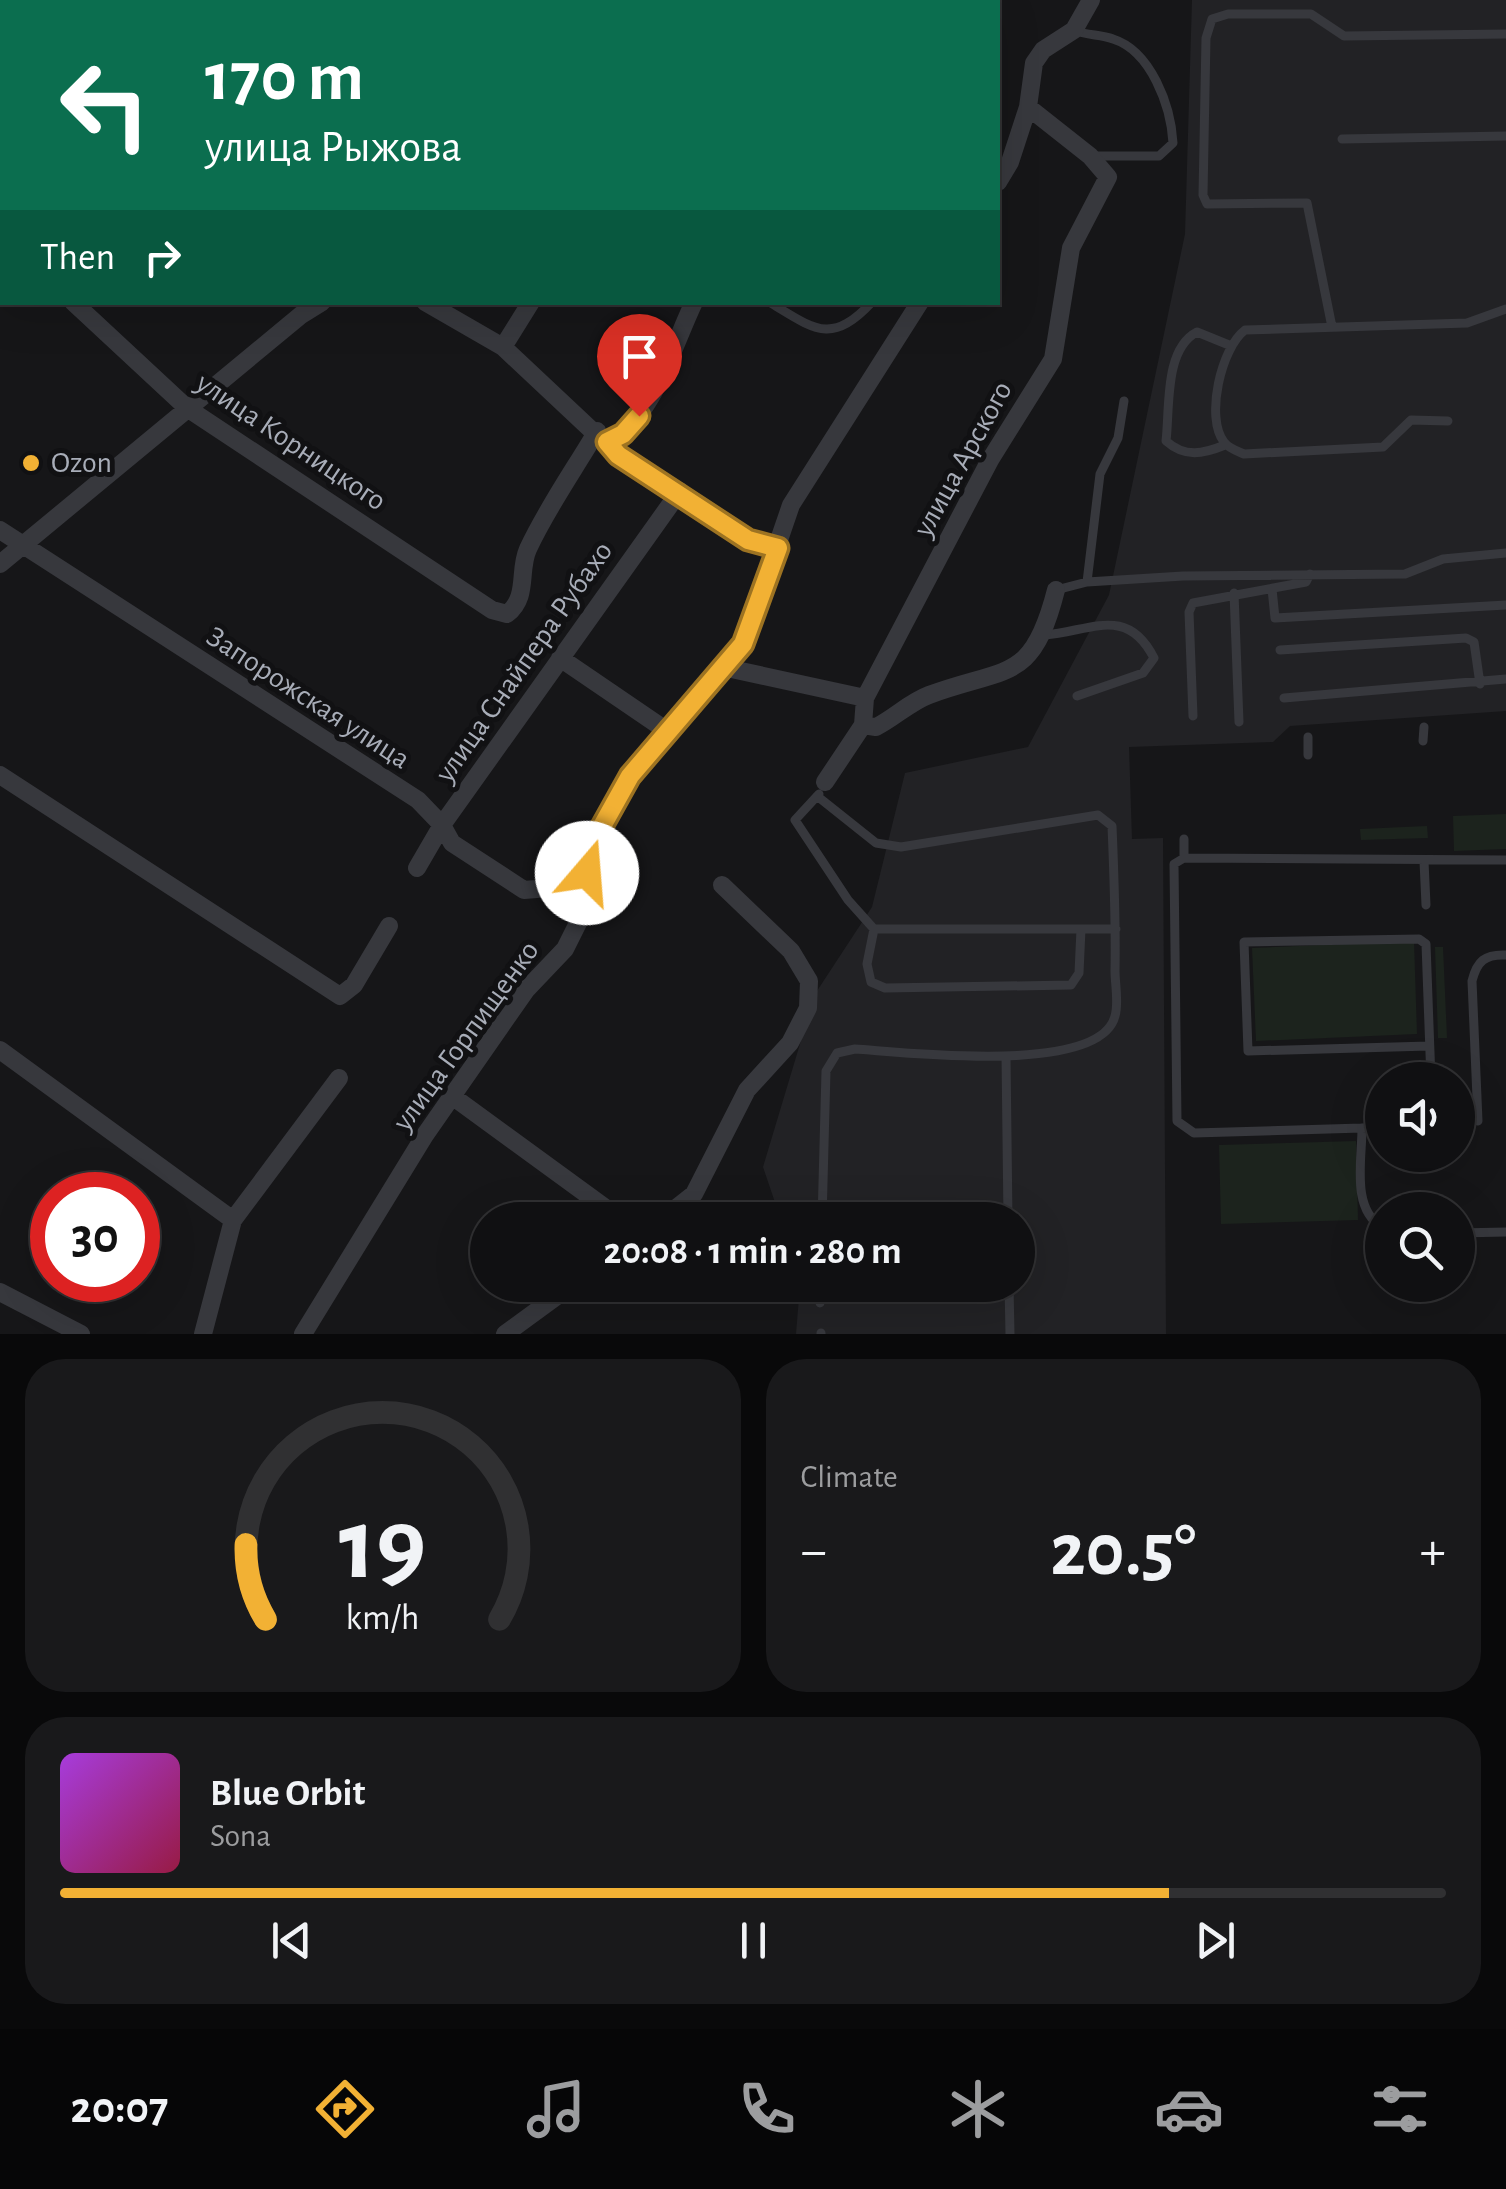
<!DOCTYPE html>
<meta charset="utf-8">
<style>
:root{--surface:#101012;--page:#19191b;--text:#f1f3f6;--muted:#9c9d9f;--line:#303032;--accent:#f2b134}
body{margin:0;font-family:"Alegreya Sans",sans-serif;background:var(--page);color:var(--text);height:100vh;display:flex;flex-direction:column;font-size:38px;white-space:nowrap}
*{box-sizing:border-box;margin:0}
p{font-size:32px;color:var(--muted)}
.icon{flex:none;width:55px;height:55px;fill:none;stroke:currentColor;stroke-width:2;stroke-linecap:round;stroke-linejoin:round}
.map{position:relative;height:1334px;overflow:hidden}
.details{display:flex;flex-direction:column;gap:25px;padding:25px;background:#09090a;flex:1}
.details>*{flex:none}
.top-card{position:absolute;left:0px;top:0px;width:1000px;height:305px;box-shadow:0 10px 40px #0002,0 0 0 2px var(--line);background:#0b6e4f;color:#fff;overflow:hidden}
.controls{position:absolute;left:1365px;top:1062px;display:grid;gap:20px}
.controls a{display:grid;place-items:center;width:110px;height:110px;border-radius:50%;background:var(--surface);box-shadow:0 10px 40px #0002,0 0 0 2px var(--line);font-size:50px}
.speed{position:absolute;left:30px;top:1172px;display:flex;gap:20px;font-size:50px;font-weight:700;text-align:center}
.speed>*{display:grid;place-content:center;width:130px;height:130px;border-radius:50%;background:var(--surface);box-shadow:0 10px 40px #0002,0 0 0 2px var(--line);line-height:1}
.speed .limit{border:15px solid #d22;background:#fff;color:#111}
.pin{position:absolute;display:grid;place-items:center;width:85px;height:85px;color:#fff;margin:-102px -42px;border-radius:50% 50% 50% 0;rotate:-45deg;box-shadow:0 0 10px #0007}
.pin .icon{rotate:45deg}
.me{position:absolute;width:110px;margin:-55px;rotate:18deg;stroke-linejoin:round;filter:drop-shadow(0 0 8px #0008)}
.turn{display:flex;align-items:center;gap:35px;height:210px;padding:0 40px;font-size:45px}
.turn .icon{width:130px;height:130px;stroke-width:2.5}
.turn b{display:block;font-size:70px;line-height:85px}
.then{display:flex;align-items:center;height:95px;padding:0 40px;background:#0003;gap:20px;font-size:38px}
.big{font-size:75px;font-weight:700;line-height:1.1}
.details .widget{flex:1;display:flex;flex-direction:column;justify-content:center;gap:15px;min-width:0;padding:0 35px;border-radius:40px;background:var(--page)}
.details .dial{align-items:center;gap:0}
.dial svg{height:260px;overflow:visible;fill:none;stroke:var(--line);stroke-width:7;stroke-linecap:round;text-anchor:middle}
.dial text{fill:var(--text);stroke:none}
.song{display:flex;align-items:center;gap:30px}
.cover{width:120px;height:120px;border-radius:15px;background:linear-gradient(135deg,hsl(280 70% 55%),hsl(340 70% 35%))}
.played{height:10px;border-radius:5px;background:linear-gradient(90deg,var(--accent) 80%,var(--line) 80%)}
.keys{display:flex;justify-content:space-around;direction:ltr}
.heat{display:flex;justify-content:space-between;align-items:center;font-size:55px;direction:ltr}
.details .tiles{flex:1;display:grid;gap:25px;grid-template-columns:1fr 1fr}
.widget:last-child{grid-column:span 2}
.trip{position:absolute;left:470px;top:1202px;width:565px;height:100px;border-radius:50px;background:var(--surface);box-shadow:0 10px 40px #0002,0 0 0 2px var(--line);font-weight:700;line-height:100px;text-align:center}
.tabs{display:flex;height:160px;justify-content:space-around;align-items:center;background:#060607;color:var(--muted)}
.tabs .icon{width:70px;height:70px}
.tabs .current{color:var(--accent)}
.tabs b{font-size:45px;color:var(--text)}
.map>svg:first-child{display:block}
.built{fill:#222225}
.green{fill:#1c231d}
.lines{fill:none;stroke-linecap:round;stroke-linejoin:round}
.service{stroke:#37383d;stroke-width:9}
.minor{stroke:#37383d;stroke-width:18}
.route-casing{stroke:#9d7322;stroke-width:25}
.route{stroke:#f2b134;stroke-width:18}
.poi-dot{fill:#f2b134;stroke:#111113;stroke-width:4}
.labels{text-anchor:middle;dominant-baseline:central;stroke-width:10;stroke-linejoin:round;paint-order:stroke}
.street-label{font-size:30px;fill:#a8adb8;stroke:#111113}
.poi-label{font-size:30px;fill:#a8adb8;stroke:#111113;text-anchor:start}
</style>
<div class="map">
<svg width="1506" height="1334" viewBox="0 0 1506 1334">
<rect width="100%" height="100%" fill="#161618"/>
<path class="built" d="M1192 0H1506V711L1290 726 1273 742 1129 747 1132 839 1163 838 1166 1334H796L800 1285H1018V1220H781L763 1167 815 994 872 907 905 773 1028 747 1109 595 1185 234Z"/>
<path class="green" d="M1506 814V849L1454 851 1453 816Z
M1427 826 1428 838 1361 840 1360 829Z
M1414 941 1417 1034 1256 1041 1252 948Z
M1435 947H1443L1447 1038H1438Z
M1356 1141 1358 1220 1221 1224 1219 1145Z"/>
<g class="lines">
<path class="service" d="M1074 30C1087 36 1100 34 1113 39 1151 51 1171 106 1173 143L1159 156H1093
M1342 139 1506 136
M769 302C814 329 831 346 872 302
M1332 327 1307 203 1207 204 1203 195 1206 38 1212 19 1228 14H1311L1344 36 1506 34
M1448 421 1411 420 1383 447 1244 454C1237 451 1228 448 1224 442 1205 418 1221 348 1245 330L1467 323 1506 309
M1225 445C1203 454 1185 458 1166 441 1170 408 1164 349 1197 332L1229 345
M1087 582 1100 474 1118 438 1124 401
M1272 589 1275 618 1506 605
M1056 590 1087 582 1183 576 1405 574 1443 559 1506 553
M1234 593 1239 722
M1045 635C1091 631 1127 605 1154 658L1143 673 1077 696
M1280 650 1466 638 1474 642 1480 684
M1284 698 1506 679
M1193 716 1189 612 1193 603 1306 582 1310 574
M1308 737V755
M1423 741 1424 727
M819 794 795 820 848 900 874 929H1116
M817 796 876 843 901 847 1098 815 1112 826C1114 874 1116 922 1115 971 1115 984 1119 1003 1115 1016 1100 1076 904 1052 855 1049L837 1053 826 1071 822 1220
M1184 839V858
M1424 861 1426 905
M874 929 867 964 871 982 885 988 1071 985 1079 973 1081 929
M1429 1046 1248 1051 1244 942 1419 939 1426 944 1431 1080
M1006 1056 1008 1220
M1478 1121 1472 981C1477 961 1485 954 1506 955
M1382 1127 1362 1128C1362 1160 1351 1209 1382 1227
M1362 1128 1194 1133 1177 1121 1174 864 1184 858 1506 860
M1458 1233 1506 1232
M1009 1285 1010 1334
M820 1303 821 1285
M821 1333V1334"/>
<path class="minor" d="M352 0V2
M858 0V2
M434 2 457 0
M0 49H2
M998 182 1010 162 1028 107 1034 63 1043 50 1074 30 1091 0
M0 236 2 238
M73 302 187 408 492 610 507 614C529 597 518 571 528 549 547 508 574 470 597 431
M425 302 503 347 618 455 748 539 778 548
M503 347 531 302
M607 443C653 419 672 348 694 302
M0 530 418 800 442 825 452 843 524 890 586 885
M0 564 301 315 322 302
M560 658 670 733
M727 668 865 698
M863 725 876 727C894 718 910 702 929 695 1007 666 1032 684 1056 590
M0 775 340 996 354 985 389 926
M825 782 863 725 865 698 990 460 1053 359 1071 248 1108 177 1090 156 1028 107
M417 868 442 825 680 491
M0 1050 233 1220
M452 1096 622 1220
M661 1220 694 1194 747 1090 790 1043 808 1008 809 981 791 951 722 885
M0 1292 81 1334
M203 1334 233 1220 339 1078
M303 1334 425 1135 526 990 565 949 582 915 587 873 601 828 631 776 743 645 791 505 920 302
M505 1334 572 1285"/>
</g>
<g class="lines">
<defs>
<path id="route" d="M587 873 601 828 630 776 743 644 778 548 748 540 618 455 607 442 623 434 639 416"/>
</defs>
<use href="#route" class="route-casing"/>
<use href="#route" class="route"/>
</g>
<circle class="poi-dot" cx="31" cy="463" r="10"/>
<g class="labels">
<g class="street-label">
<text transform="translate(291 442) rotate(34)">улица Корницкого</text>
<text transform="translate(963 459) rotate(-61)">улица Арского</text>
<text transform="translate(524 662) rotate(-55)">улица Снайпера Рубахо</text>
<text transform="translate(308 698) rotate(33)">Запорожская улица</text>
<text transform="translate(466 1036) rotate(-54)">улица Горпищенко</text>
</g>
<g class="poi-label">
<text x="51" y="463">Ozon</text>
</g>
</g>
</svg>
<div class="controls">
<a><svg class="icon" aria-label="sound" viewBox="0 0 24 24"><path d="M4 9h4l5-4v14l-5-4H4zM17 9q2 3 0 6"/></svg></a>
<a><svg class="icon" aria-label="search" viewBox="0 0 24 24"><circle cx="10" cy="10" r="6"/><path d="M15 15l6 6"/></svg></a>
</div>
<div class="speed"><div class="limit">30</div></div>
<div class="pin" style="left:639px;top:416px;background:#d93025"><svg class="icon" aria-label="arrive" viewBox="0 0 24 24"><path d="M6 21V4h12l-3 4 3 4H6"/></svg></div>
<svg class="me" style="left:587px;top:873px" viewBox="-20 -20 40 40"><circle r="19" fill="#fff"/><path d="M0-13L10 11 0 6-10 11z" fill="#f2b134"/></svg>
<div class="trip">20:08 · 1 min · 280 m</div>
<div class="top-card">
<div class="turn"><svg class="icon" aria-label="left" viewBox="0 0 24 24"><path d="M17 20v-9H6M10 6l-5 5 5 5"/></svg><div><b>170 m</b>улица Рыжова</div></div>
<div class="then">Then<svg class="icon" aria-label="right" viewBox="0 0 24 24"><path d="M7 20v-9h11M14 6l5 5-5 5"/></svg></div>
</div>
</div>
<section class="details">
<div class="tiles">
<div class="widget dial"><svg viewBox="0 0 100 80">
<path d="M14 69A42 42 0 1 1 86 69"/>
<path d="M14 69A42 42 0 0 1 8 46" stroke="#f2b134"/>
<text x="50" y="56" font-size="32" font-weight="700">19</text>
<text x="50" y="72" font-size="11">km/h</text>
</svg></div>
<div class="widget"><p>Climate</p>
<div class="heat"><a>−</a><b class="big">20.5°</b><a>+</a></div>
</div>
<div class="widget">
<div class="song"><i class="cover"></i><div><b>Blue Orbit</b><p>Sona</p></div></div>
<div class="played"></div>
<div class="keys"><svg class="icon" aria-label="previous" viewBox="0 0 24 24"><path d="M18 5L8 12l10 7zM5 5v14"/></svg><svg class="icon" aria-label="pause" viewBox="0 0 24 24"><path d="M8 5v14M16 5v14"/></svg><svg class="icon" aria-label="next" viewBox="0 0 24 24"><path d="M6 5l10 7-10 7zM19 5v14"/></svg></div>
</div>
</div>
</section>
<nav class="tabs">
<b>20:07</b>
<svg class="icon current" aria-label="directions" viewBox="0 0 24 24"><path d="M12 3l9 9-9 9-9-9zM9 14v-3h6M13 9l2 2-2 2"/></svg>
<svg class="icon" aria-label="music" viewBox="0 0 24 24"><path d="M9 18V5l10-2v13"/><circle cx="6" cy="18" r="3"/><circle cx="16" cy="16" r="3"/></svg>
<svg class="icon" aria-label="phone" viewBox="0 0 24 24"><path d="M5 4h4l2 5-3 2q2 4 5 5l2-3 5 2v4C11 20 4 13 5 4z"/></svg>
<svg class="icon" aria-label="climate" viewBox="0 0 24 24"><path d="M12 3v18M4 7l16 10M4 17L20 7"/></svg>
<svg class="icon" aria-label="car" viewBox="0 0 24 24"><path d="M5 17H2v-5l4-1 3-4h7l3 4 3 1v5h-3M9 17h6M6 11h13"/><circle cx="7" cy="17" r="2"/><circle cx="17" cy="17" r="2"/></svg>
<svg class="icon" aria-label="filters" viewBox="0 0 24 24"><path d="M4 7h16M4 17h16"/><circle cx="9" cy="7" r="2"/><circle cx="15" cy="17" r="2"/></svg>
</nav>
